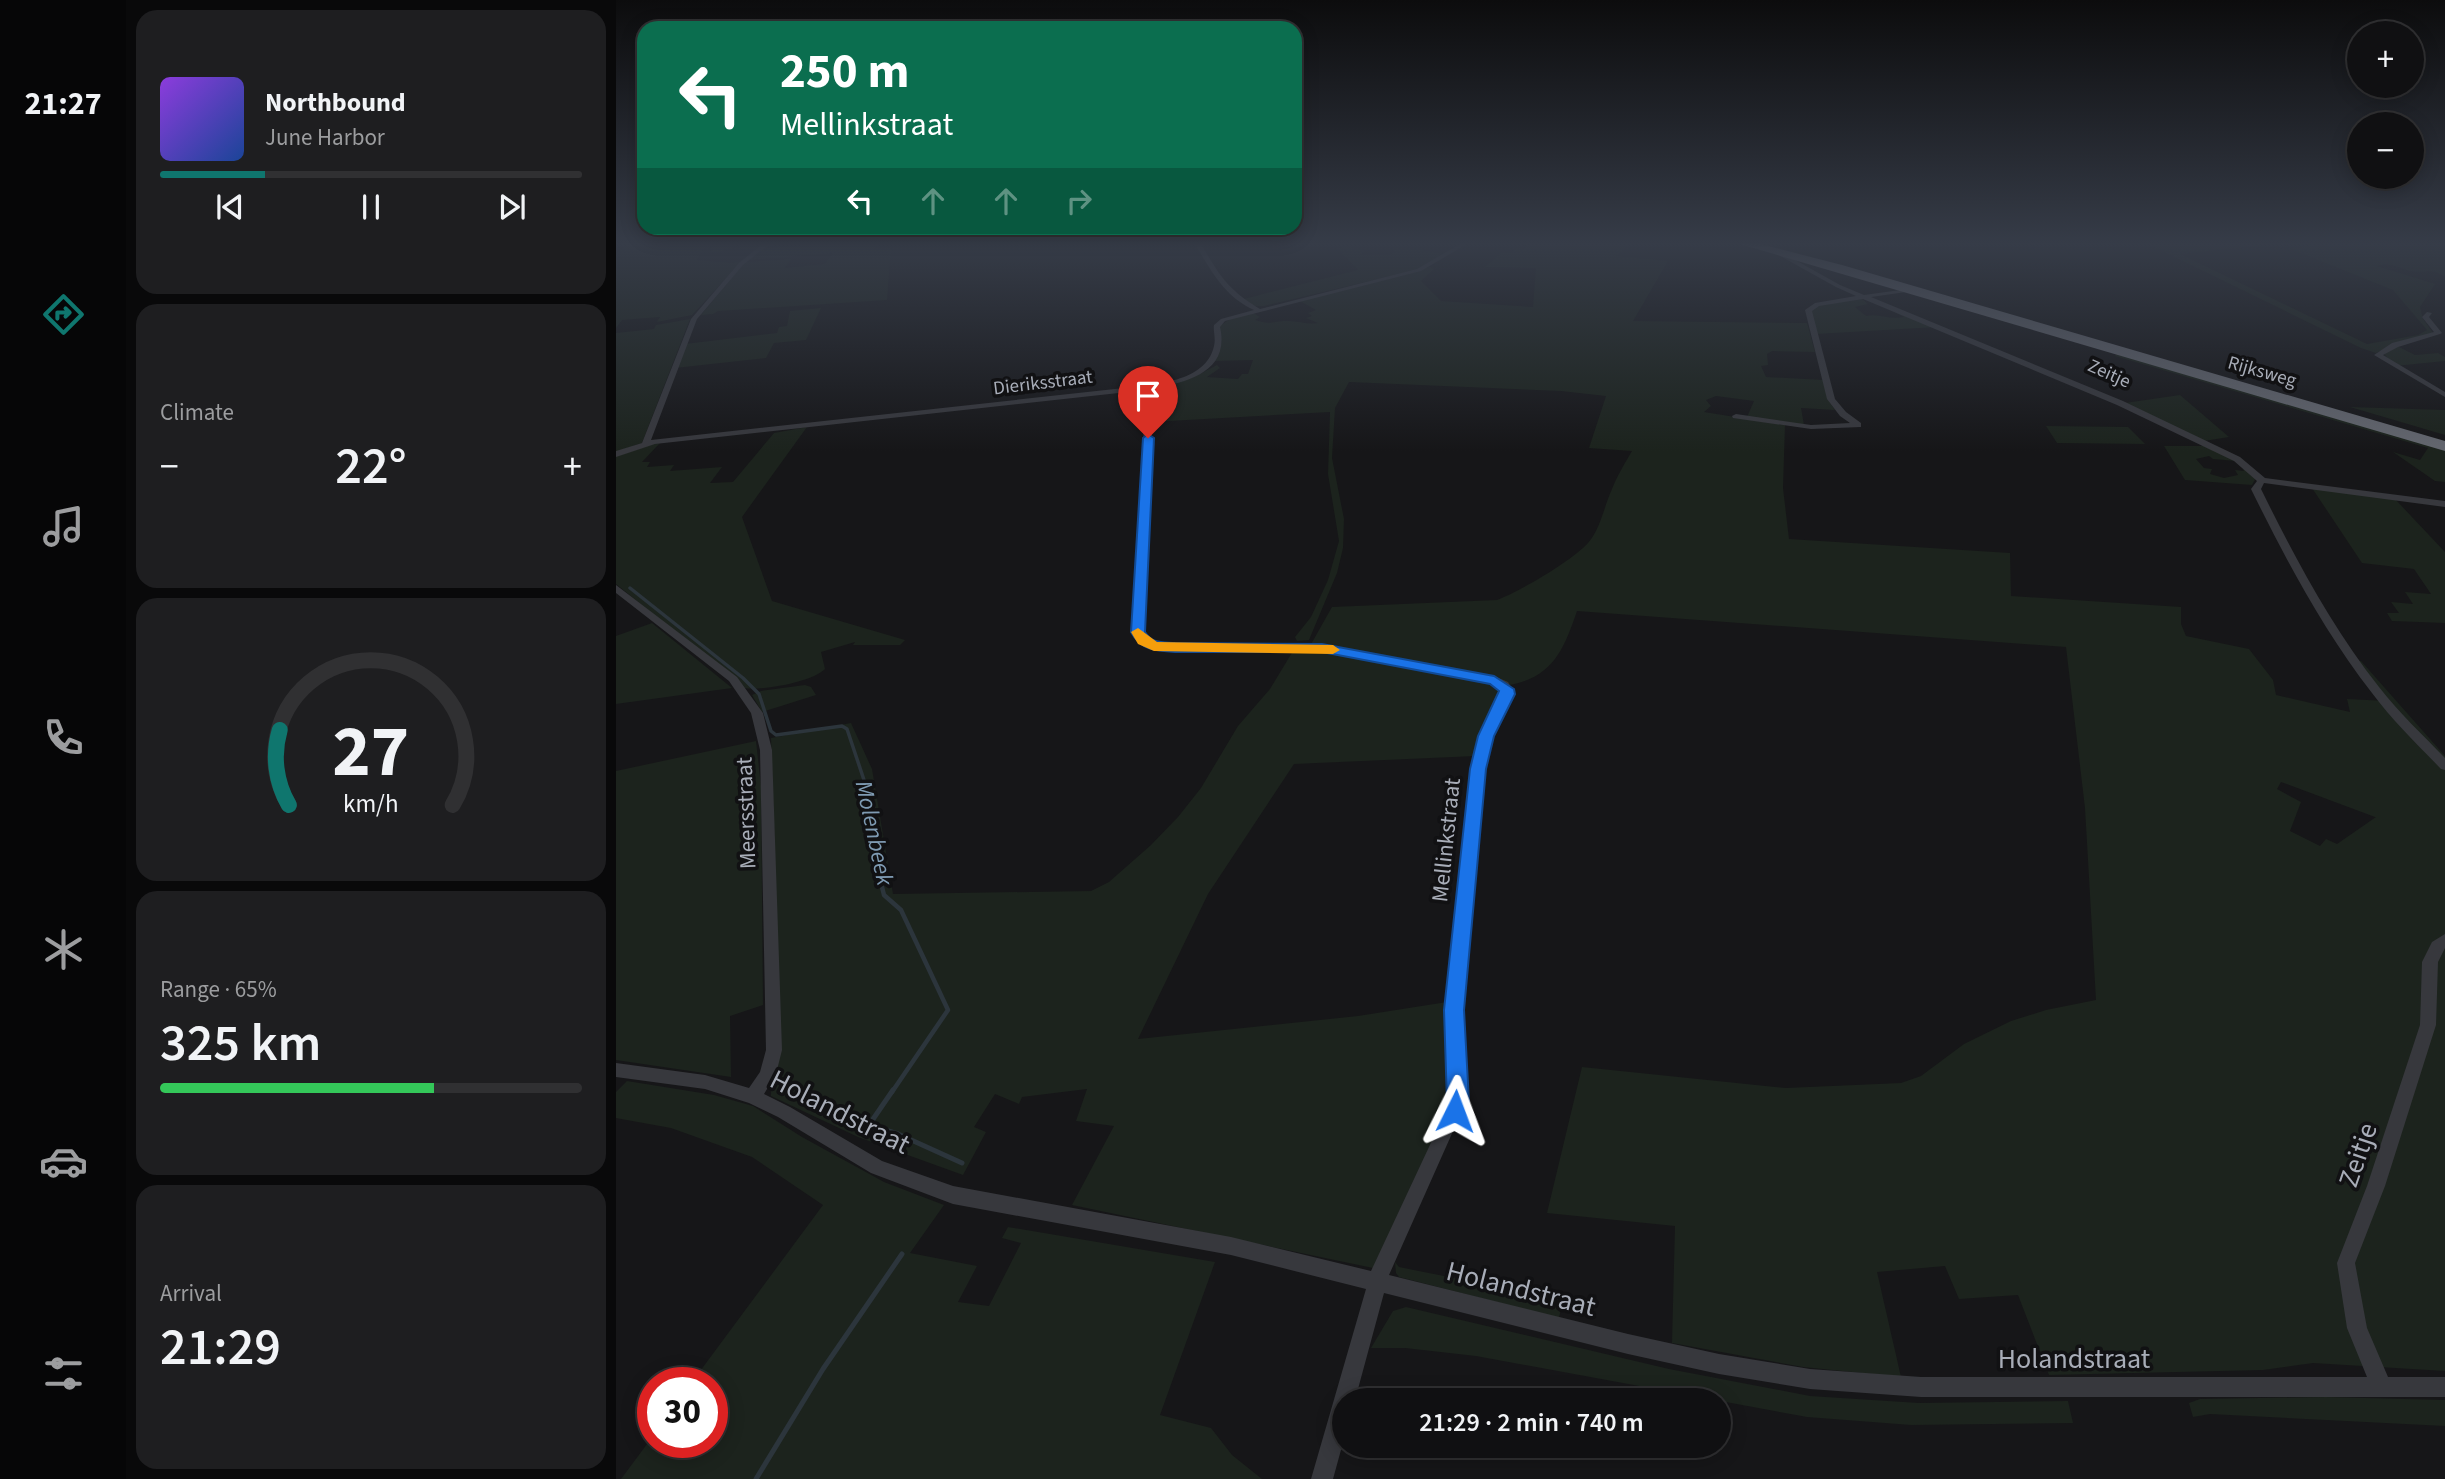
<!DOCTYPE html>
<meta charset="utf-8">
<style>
:root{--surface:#101012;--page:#1e1e20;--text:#f1f3f6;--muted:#9c9d9f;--line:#303032;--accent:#0f766e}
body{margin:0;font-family:"Source Sans 3",sans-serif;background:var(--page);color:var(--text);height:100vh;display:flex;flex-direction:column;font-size:26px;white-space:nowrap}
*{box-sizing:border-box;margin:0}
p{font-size:23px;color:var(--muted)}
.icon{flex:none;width:38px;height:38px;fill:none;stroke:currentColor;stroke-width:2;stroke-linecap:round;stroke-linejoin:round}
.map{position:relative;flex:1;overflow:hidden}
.details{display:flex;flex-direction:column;gap:10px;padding:10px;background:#09090a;width:490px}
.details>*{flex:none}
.top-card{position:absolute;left:21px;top:21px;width:665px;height:214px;border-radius:21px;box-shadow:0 4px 18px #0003,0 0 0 2px var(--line);background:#0b6e4f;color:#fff;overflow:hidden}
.fabs{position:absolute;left:1731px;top:21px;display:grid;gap:14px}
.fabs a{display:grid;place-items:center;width:77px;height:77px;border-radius:50%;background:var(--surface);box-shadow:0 4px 18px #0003,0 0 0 2px var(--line);font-size:35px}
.speed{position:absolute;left:21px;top:1367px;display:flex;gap:14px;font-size:35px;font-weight:700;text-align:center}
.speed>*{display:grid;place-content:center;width:91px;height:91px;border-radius:50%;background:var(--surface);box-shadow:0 4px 18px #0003,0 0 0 2px var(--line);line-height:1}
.speed .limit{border:10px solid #d22;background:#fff;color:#111}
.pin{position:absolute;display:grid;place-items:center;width:60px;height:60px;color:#fff;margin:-72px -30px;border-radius:50% 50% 50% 0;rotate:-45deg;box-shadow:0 0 7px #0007}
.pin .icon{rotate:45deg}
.me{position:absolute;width:77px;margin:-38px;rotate:3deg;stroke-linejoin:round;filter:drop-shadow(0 0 5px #0008)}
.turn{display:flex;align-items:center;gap:24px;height:147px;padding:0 28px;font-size:32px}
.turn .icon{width:91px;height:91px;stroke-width:2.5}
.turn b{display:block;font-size:49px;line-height:60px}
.lanes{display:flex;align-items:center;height:66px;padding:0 28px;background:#0003;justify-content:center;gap:35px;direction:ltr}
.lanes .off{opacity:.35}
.big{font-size:52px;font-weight:600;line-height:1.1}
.details .tile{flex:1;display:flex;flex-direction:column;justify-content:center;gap:10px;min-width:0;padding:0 24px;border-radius:21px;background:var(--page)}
.details .dial{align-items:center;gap:0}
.dial svg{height:182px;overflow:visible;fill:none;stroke:var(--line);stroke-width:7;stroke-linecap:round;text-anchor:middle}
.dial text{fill:var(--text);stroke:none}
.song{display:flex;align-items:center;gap:21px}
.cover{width:84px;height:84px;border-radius:10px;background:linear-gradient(135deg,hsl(270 70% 55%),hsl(220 70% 35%))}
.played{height:7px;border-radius:4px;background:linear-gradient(90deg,var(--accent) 25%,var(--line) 25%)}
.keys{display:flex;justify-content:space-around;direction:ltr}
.heat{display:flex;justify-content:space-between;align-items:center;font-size:38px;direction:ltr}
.charge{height:10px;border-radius:5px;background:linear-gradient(90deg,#34c759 65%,var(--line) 0)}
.trip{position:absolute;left:716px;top:1388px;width:399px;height:70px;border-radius:35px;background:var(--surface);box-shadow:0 4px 18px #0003,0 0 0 2px var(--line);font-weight:600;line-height:70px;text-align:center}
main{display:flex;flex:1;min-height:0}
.tabs{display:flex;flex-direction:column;width:126px;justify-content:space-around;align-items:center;background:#060607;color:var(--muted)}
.tabs .icon{width:49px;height:49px}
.tabs .active{color:var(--accent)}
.tabs b{font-size:32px;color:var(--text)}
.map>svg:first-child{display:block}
.green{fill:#1c231d;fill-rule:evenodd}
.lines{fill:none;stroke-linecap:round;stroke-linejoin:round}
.stream-far2{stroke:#2c353c;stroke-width:3.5}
.stream-far1{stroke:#2c353c;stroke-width:4.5}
.stream{stroke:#2c353c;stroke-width:5}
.street{fill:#37383d;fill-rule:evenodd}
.highway{fill:#63666e;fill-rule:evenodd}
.route{fill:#1a73e8;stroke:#114b97;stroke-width:2}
.slow{fill:#f59e0b}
.labels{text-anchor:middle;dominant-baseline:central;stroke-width:7;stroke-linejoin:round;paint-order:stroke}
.far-street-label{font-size:19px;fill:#a8adb8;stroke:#111113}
.street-label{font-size:23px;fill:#a8adb8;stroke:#111113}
.water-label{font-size:24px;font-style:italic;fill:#7f9bb3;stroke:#111113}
.near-street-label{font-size:28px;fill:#a8adb8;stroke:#111113}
</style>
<main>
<nav class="tabs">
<b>21:27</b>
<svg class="icon active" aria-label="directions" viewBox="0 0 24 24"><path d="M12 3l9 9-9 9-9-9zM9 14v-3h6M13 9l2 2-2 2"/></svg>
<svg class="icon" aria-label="music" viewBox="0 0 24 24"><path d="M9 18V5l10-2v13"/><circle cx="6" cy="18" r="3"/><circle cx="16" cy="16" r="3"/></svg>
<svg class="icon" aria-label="phone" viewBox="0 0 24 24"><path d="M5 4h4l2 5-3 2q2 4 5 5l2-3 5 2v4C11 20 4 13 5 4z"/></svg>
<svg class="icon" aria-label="climate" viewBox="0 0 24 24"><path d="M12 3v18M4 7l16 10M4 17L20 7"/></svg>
<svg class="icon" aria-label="car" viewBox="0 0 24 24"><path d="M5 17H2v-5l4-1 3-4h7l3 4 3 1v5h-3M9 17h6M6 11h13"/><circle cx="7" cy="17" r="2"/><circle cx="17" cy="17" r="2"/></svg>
<svg class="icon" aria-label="filters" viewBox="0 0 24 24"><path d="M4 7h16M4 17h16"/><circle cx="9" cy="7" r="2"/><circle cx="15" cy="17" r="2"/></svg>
</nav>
<section class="details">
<div class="tile">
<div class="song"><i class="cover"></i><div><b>Northbound</b><p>June Harbor</p></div></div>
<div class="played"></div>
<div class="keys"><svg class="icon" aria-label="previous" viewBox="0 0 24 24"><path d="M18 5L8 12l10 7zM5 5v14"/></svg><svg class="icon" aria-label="pause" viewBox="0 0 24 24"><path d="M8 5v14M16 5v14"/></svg><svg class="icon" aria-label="next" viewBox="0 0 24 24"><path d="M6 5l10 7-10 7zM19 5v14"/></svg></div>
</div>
<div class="tile"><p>Climate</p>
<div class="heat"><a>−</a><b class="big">22°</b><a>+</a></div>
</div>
<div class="tile dial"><svg viewBox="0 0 100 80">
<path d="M14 69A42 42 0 1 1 86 69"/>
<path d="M14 69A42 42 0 0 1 10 36" stroke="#0f766e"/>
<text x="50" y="56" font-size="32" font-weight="700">27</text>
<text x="50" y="72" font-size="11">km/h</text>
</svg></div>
<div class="tile"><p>Range · 65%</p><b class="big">325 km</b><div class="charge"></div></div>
<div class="tile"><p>Arrival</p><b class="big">21:29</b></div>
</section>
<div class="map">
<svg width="1829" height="1479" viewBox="0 0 1829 1479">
<rect width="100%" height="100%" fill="#161618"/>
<path class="green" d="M13 244H139L142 248 139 250H126L123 245 100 253 95 252 96 247 87 248 81 260 117 263 127 260 76 315 41 322 44 317 6 320 0 328V254Z
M199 244H261L259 249 275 248 271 300 102 311 97 314 85 315 129 262 175 259 169 268 209 264 217 253 133 260 146 249Z
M914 244H1014L1000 256 1052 261 1017 321 1191 323 1199 352 1156 351 1151 354 1152 365 1145 366 1150 377 1208 380 1213 401 1219 410 1185 408 1188 425 1131 417 1138 401 1100 396 1090 400 1095 406 1088 412 1169 425 1167 488 1173 539 1394 553 1395 596 1565 607V624L1570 636 1633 649 1657 680 1660 695 1734 712 1731 699 1771 701 1742 661H1745L1829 756V1371L1697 1363 1647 1370 1433 1375 1402 1295 1343 1299 1329 1266 1261 1272 1285 1377 1187 1367 1056 1343 1059 1226 931 1213 966 1067 1170 1088 1285 1083 1305 1076 1348 1044 1395 1021 1430 1010 1480 1000 1469 808 1450 647 961 611C948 649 937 677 894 685L881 678 716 646H694L716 607 881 600C903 592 957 560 972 543 985 528 988 506 996 489 1001 476 1009 463 1016 451L973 448 990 396 945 391 733 382 719 408 716 458 728 519 727 548 721 573 693 640 681 641 679 637 695 617 712 580 723 541 712 474 714 412 535 422 537 389 578 377 601 365 604 368 591 377 622 379 626 374H632L637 360 598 361 605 336 602 327 616 318 635 312 644 317 639 320C656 326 658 320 673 321 683 321 692 325 702 323L690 318 696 316 692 313 700 310 682 300 814 267 818 269 805 281 825 301 917 307 920 268 869 267 886 252 896 253 901 248 907 249ZM1665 782 1759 817H1760L1721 844 1710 839 1704 846 1674 831 1685 802 1661 789Z
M1532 244H1657L1564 254 1751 344 1802 335 1811 330 1777 290 1675 249 1696 246 1692 244H1829V277C1814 267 1812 274 1796 271 1783 269 1775 261 1761 266L1819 284 1804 307 1807 319 1817 333 1785 341 1760 353 1745 348Z
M732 247 749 251 744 255H775L779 250H806L827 254 800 270 648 306H636L624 300 742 270 721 248Z
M1246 299 1252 304 1239 307 1250 316C1263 313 1273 320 1288 317L1268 307 1321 327 1200 334 1194 310 1201 305Z
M205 308 190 340 158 343 150 358 59 368 69 344 161 333 163 327 171 326 174 311Z
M74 319 26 443 0 452V333L38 329 40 325Z
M1781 346 1799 355 1822 353 1829 357V361L1779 366 1768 354Z
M1501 354 1829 450V482L1819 481 1777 452 1804 460 1812 448 1499 356Z
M1564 395 1613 437 1588 441 1509 403Z
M1734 407 1829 410V435Z
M1430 426 1512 427 1529 444 1441 443Z
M191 427 126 517 156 601 289 640 284 645H237L239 642 205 652 209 669C196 682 146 691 128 688L0 584V455L22 447 44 443 26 462H34L31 467 58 465 54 471 106 467 94 483 117 482 158 433Z
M1548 446H1591L1620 461 1597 459 1593 456 1580 459 1588 468 1596 469 1594 474 1608 478 1622 475 1619 470 1628 471 1625 465 1641 476 1636 485 1569 480Z
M1696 488 1779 499 1829 552V623L1776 621 1771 613H1783L1775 602 1797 604 1789 592 1815 594 1798 569 1746 563Z
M36 623 116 688 0 704V636Z
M677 651 715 652 873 682 886 689 860 756 678 764 592 894 522 1039 742 1016 831 1002V1065L836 1091 834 1109 757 1268 456 1205 498 1126 460 1121 471 1089 406 1097 403 1104 379 1094 358 1127 370 1132 347 1175 242 1137 155 1096 159 854 155 738 235 723 256 769 277 894 475 891 493 882 535 845 562 817 585 788 622 726 654 689Z
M189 685 195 687 200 695 146 712 136 695 145 691Z
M140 741 145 786 147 1005 114 1016 115 1077 0 1060V771Z
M11 1081 98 1095 137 1106 186 1137 268 1182 328 1205 294 1253 361 1266 342 1302 373 1306 405 1243 386 1238 392 1227 599 1262 544 1415 595 1428 616 1455 646 1479H5L37 1436V1442H96V1382H76L207 1205 136 1157 55 1128 0 1118V1092Z
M779 1262 783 1267 947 1300 943 1318 783 1277 780 1273Z
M790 1307 1053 1369 1194 1396 1303 1403 1452 1401 1457 1423 1295 1425 1191 1417 860 1356 789 1348H755L777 1311Z
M1710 1397 1829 1400V1426L1594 1414 1577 1417 1573 1403 1584 1399Z"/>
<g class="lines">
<path class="stream-far2" d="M14 588 127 678 143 694 155 731 160 735 226 726 231 729 252 792"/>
<path class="stream-far1" d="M252 791 257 807 262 871 268 895 285 910 332 1010 276 1092"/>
<path class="stream" d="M277 1090 253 1125 282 1134 346 1163
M140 1479 207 1369 286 1254"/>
<path class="street" d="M150 244H160L148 248 127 265 81 319 35 440 508 388C537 384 590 383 598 346 600 339 597 331 598 325L605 319 638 310C609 297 595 271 579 244H585C604 276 611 289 644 309L801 269 844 244H851L805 271 609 321 604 327C614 371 573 382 538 388L527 618 531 638 539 642 550 643 706 645 878 676 892 682 897 690 876 736 868 769 846 1010 850 1102 773 1275 1012 1334 1103 1354 1194 1369 1305 1377H1751L1731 1328 1721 1263 1751 1186 1804 1025 1806 962 1816 942 1829 934V948L1822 962 1820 1025 1769 1186 1739 1263 1751 1328 1772 1377H1829V1397H1305L1194 1389 1103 1374 1012 1354 768 1293 739 1400H728V1439L717 1479H695L750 1289 615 1255 337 1204 255 1173 162 1117 133 1103 89 1089 0 1077V1063L89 1075 133 1088 144 1072 150 1050 144 750 135 713 113 681 0 593V585L121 677 147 713 156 750 166 1050 160 1074 148 1094 174 1107 266 1161 337 1186 615 1237 755 1271 834 1102 830 1010 856 769 864 736 885 690 875 683 706 651 550 650C526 649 517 643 517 618L530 390 39 444 0 457V451L26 443 75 319 123 263 144 246Z
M1159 251H1163L1224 285 1248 295 1299 288V290L1297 291 1255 297 1507 401 1624 457 1649 478 1829 501V507L1648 483 1645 489C1679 558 1715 626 1763 687 1783 713 1807 735 1829 758V770L1825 769C1801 744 1776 720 1756 693 1707 630 1670 560 1635 489L1641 481 1618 461 1501 405 1247 299 1203 306 1196 311 1219 399 1230 412 1245 423V427L1195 429 1117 418 1116 416 1120 414 1195 425 1234 423 1224 416 1211 399 1189 310 1199 303 1240 296 1220 287 1159 253Z
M1811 312 1816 313 1813 317 1826 333 1824 334 1782 347 1767 355 1829 392V397L1758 355 1776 343 1818 332 1806 317Z"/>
<path class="highway" d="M1124 244H1144L1226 265 1829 441V451Z"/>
</g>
<linearGradient id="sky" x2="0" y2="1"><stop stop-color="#0c0c0d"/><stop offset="0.54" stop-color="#363c48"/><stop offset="1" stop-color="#363c48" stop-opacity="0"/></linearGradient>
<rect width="1829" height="451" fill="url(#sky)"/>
<path class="route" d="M532 434 538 438 529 632C536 644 547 642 559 643L706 644 878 676 898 689 899 694 878 736 870 769 848 1010 853 1102 847 1118 839 1121 831 1118 828 1111 831 1102 828 1010 854 769 862 736 883 691 874 684 706 652H559C539 651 525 650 515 632L527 438Z"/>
<path class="slow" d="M522 628 541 642 717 645 724 650 717 654 538 651 522 644 515 632Z"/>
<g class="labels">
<g class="far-street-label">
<text transform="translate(1646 372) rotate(16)">Rijksweg</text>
<text transform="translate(1493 374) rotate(24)">Zeitje</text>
<text transform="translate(427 383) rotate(-7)">Dieriksstraat</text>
</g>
<g class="street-label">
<text transform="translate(130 813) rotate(-92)">Meersstraat</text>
<text transform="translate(830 840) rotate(-84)">Mellinkstraat</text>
</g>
<g class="water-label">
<text transform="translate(258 833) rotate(78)">Molenbeek</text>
</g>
<g class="near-street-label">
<text transform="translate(224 1112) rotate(27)">Holandstraat</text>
<text transform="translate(1742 1155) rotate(-71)">Zeitje</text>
<text transform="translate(905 1289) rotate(14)">Holandstraat</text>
<text x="1458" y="1359">Holandstraat</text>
</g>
</g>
</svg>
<div class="fabs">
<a>+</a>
<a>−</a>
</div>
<div class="speed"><div class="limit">30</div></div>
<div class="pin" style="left:532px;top:438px;background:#d93025"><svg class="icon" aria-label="arrive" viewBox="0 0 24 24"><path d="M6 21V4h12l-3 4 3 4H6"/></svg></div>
<svg class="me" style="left:839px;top:1111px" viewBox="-20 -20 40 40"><path d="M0-17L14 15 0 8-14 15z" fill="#1a73e8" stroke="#fff" stroke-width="4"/></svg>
<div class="trip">21:29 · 2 min · 740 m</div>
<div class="top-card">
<div class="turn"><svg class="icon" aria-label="left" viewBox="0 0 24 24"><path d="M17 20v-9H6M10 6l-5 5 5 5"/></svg><div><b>250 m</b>Mellinkstraat</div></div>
<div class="lanes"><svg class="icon" aria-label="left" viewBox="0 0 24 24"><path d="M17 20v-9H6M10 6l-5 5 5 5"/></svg><svg class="icon off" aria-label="ahead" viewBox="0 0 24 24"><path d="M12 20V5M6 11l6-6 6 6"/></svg><svg class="icon off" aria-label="ahead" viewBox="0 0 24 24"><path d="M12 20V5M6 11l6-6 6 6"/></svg><svg class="icon off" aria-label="right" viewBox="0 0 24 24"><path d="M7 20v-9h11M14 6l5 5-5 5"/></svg></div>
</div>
</div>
</main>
